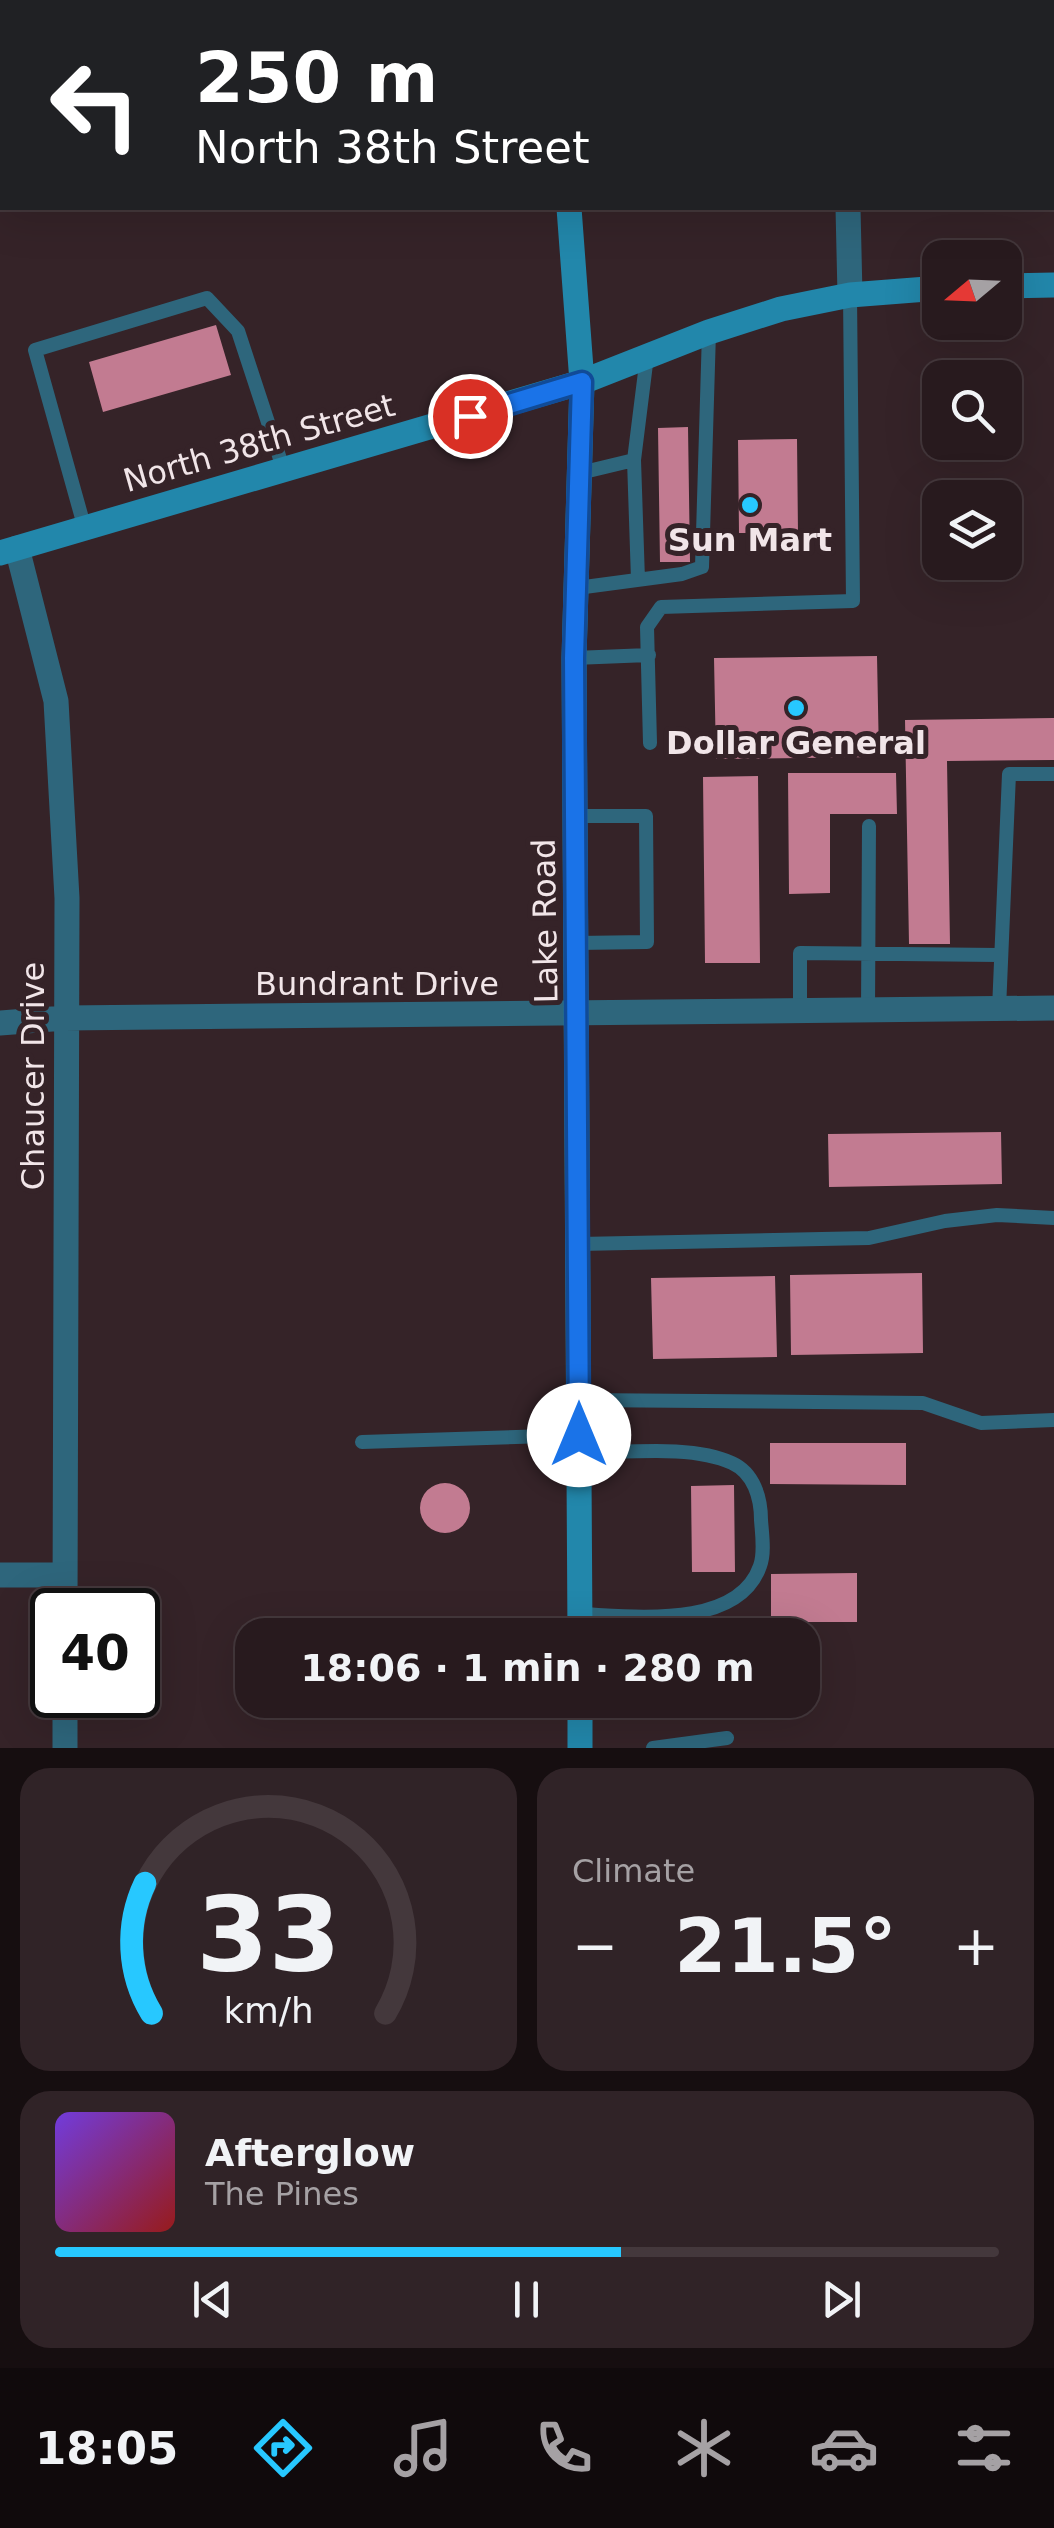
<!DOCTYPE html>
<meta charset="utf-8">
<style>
:root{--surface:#281a1e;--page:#302327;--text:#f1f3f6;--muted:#a5a1a4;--line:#44383c;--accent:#27c8ff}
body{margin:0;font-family:"DejaVu Sans",sans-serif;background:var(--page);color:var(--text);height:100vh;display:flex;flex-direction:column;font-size:38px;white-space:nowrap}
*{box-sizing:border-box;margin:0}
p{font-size:32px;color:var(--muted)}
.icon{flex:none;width:55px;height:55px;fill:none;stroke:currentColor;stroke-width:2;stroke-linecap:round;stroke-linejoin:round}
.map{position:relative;height:1748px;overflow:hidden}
.details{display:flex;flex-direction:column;gap:20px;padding:20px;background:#160e10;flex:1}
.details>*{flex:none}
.banner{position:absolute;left:0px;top:0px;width:1055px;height:210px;box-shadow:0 10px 40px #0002,0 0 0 2px var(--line);background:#202124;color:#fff;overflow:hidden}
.needle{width:65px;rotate:251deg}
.fabs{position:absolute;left:922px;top:240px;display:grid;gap:20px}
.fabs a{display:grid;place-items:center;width:100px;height:100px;border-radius:20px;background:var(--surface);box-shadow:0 10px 40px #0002,0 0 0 2px var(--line);font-size:50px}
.speed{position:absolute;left:30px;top:1588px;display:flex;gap:20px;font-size:50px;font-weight:700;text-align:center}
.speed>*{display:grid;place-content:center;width:130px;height:130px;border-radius:50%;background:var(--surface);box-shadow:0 10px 40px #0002,0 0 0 2px var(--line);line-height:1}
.speed .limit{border:5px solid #111;border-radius:15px;background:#fff;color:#111}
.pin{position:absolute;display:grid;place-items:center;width:85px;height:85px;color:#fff;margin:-42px;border:5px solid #fff;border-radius:50%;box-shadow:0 2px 10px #0007}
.me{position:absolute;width:110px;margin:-55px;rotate:0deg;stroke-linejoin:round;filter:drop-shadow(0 0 8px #0008)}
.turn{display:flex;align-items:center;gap:35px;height:210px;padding:0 30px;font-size:45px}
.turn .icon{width:130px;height:130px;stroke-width:2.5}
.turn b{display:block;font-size:70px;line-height:85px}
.big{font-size:75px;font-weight:700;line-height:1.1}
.details .card{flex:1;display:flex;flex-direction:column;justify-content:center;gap:15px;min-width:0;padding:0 35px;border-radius:30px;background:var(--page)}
.details .dial{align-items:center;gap:0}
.dial svg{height:260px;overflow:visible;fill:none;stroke:var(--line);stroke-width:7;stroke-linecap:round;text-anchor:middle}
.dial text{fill:var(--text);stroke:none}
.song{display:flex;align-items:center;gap:30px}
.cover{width:120px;height:120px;border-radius:15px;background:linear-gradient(135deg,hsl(260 70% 55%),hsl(0 70% 35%))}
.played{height:10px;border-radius:5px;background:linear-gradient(90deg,var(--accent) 60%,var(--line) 60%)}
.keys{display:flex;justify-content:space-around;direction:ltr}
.heat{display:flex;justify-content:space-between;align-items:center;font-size:55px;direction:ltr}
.details .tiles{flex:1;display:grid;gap:20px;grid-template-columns:1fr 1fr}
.card:last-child{grid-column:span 2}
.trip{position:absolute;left:235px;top:1618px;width:585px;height:100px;border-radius:30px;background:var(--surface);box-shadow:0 10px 40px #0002,0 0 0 2px var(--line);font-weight:700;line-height:100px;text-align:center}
.tabs{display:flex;height:160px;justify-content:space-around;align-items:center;background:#100a0c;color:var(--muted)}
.tabs .icon{width:70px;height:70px}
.tabs .on{color:var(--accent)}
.tabs b{font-size:45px;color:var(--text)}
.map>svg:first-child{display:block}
.building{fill:#c27b91}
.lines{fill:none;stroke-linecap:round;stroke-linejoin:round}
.lane{stroke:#2e667c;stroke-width:14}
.street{stroke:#2e667c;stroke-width:25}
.secondary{stroke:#2287ab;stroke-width:25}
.route-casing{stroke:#114b97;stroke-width:25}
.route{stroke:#1a73e8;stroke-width:18}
.poi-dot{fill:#27c8ff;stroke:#352328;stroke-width:4}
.labels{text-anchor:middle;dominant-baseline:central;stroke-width:10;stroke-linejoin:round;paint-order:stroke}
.street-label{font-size:32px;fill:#f1e5e8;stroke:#352328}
.poi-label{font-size:32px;font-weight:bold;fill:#f1e5e8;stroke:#352328}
</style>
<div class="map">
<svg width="1054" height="1748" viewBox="0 0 1054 1748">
<rect width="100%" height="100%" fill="#352328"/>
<path class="building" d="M216 325 231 375 103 412 89 362Z
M688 427 690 562H660L658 428Z
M797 439 798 533H739L738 440Z
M877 656 879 757 716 759 714 658Z
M1054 718V760L947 761 950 944H909L905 720Z
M788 773H896L897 814H830V893L789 894Z
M758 776 760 963H705L703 777Z
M1001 1132 1002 1184 829 1187 828 1134Z
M922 1273 923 1353 791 1355 790 1275Z
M775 1276 777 1357 653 1359 651 1278Z
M770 1443H906V1485L770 1484Z
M420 1508a25 25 0 1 1 50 0a25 25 0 1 1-50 0Z
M734 1485 735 1572H692L691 1486Z
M857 1573V1622H771V1574Z"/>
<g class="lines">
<path class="lane" d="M634 460 647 356
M580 473 634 460 638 580
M85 529 35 350 207 298 238 331 284 471
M577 588 682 574 702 567 709 332
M574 658 649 655
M650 743 647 627 661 607 853 601 850 295
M576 816H646L647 942 577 943
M999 1009 1009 774H1054
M868 1010 869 826
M800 1012V953L999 955
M579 1244 869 1238 945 1221 997 1215 1054 1218
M579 1400 923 1403 981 1423 1054 1420
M362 1442 579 1435
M579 1453C623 1453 692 1444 732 1463 754 1473 761 1498 761 1520 762 1534 765 1553 760 1566 738 1630 631 1616 580 1614
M653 1748 727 1738"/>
<path class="street" d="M845 0V2
M848 208 850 295
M17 548 56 701 67 898 65 1610
M0 1023 65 1018 1054 1008
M0 1575H65
M65 1695V1748"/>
<path class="secondary" d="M507 0 508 2
M569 208 582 382 574 658 580 1635
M1005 286 1054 285
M0 553 582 382 709 332 781 309 850 295 940 288
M580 1700V1748"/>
</g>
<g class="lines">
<defs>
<path id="route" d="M470 416 582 382 574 658 579 1435"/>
</defs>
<use href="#route" class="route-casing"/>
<use href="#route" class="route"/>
</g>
<g class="poi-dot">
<circle cx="750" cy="505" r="10"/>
<circle cx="796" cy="708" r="10"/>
</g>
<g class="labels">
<g class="street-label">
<text transform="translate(259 443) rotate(-16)">North 38th Street</text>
<text transform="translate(545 921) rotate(-91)">Lake Road</text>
<text x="377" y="984">Bundrant Drive</text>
<text transform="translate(33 1076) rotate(-90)">Chaucer Drive</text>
</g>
<g class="poi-label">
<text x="750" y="540">Sun Mart</text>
<text x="796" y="743">Dollar General</text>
</g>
</g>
</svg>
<div class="fabs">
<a><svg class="needle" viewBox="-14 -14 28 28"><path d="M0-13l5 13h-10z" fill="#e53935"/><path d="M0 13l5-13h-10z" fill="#a5a1a4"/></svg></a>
<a><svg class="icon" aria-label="search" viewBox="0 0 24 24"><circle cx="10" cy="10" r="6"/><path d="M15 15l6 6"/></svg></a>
<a><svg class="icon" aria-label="layers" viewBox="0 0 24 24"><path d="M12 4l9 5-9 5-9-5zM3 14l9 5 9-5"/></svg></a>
</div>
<div class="speed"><div class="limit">40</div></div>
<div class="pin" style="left:470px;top:416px;background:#d93025"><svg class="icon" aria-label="arrive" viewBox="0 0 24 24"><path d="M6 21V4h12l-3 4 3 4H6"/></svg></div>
<svg class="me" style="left:579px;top:1435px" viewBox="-20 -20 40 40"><circle r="19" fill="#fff"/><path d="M0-13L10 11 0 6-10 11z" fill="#1a73e8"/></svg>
<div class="trip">18:06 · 1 min · 280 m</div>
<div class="banner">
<div class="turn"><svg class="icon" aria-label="left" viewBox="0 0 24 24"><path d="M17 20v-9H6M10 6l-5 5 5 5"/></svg><div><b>250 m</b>North 38th Street</div></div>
</div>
</div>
<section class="details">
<div class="tiles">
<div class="card dial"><svg viewBox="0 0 100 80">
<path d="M14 69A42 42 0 1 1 86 69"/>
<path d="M14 69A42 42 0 0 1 12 29" stroke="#27c8ff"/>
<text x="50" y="56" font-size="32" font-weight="700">33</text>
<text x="50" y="72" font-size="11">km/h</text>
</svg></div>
<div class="card"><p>Climate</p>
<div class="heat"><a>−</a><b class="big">21.5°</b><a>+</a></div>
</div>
<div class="card">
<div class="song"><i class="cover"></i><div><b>Afterglow</b><p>The Pines</p></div></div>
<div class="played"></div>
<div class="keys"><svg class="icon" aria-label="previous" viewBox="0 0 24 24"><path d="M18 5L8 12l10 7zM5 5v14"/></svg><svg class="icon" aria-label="pause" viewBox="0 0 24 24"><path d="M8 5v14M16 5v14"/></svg><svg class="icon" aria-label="next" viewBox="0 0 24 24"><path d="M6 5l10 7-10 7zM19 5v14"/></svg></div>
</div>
</div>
</section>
<nav class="tabs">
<b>18:05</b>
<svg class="icon on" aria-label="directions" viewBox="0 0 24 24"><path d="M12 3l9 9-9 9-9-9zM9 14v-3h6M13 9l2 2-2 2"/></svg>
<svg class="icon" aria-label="music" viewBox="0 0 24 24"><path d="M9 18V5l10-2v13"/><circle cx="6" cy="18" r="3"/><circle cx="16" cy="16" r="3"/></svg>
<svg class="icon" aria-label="phone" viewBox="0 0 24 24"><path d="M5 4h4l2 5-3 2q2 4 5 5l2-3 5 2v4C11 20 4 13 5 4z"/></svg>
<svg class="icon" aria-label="climate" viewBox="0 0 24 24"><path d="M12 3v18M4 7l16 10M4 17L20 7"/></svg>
<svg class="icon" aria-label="car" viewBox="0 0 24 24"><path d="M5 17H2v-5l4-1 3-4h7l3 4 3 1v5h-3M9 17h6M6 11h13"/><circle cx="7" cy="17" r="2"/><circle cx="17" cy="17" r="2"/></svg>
<svg class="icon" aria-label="filters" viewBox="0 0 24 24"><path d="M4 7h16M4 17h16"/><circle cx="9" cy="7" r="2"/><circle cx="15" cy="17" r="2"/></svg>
</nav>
